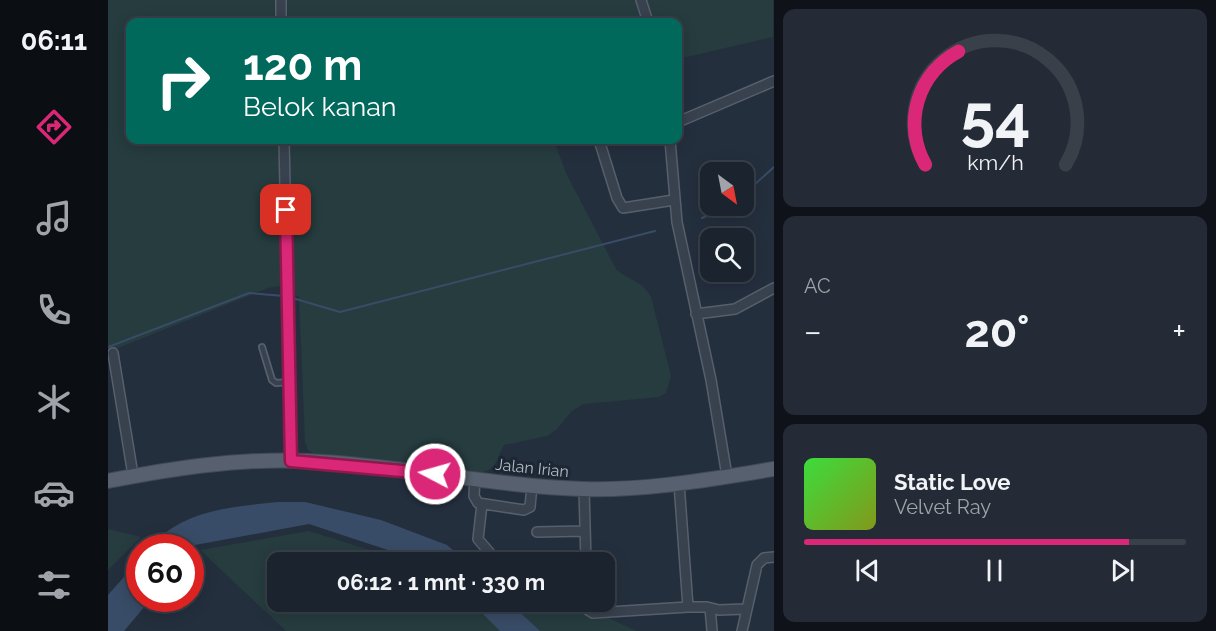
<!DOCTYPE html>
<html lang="id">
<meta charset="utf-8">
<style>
:root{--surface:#1b232e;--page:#242b36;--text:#f1f3f6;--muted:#a0a4aa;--line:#39404a;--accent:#db2777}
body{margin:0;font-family:Raleway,sans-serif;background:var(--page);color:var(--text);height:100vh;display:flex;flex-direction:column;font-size:22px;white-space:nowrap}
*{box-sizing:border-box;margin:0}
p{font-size:20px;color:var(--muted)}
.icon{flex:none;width:33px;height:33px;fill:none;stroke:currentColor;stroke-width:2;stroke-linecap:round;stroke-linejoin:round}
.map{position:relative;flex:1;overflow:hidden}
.details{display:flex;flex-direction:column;gap:9px;padding:9px;background:#0f1319;width:442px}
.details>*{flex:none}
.guide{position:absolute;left:18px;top:18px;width:556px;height:126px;border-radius:12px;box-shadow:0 3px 15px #0003,0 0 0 2px var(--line);background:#00695c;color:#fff;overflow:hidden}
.needle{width:39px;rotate:148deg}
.fabs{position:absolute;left:592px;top:162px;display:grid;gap:12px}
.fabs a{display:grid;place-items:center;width:54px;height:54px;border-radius:12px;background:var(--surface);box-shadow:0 3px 15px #0003,0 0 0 2px var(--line);font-size:30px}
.speed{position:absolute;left:18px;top:534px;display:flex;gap:12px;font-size:30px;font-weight:700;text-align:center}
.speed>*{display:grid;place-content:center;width:78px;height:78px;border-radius:50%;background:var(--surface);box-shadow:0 3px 15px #0003,0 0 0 2px var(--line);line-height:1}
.speed .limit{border:9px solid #d22;background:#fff;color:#111}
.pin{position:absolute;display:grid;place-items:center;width:51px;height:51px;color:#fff;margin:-26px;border-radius:12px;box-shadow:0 3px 9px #0006}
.me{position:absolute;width:66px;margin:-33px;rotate:276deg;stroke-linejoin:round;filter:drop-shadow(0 0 4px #0008)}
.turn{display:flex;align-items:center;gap:21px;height:126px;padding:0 18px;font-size:27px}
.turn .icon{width:78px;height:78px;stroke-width:2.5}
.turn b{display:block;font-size:42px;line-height:51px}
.big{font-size:45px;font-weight:700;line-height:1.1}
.details .tile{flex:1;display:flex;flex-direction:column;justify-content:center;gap:9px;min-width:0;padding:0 21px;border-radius:12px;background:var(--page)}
.details .dial{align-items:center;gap:0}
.dial svg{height:156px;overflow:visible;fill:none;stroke:var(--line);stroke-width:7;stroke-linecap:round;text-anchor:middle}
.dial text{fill:var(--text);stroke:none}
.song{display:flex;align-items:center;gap:18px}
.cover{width:72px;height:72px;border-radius:9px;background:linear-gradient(135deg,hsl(120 70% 55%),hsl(70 70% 35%))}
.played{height:6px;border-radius:3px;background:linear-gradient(90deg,var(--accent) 85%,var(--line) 85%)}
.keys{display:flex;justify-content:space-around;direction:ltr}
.heat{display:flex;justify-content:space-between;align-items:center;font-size:33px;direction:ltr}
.trip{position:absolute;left:159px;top:552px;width:348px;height:60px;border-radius:12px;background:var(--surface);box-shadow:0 3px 15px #0003,0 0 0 2px var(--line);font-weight:700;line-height:60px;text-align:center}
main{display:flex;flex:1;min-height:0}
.tabs{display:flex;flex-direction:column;width:108px;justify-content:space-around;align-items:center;background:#0b0e12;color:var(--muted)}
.tabs .icon{width:42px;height:42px}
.tabs .on{color:var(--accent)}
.tabs b{font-size:27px;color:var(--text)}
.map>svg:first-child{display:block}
.green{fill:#263c3f}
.water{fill:#394c67}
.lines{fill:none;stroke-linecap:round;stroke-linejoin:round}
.stream{stroke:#394c67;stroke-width:2}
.lane-casing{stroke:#565f6c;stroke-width:8}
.street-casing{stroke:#565f6c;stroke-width:12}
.primary-casing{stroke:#414a57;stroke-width:16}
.lane{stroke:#38414e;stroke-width:4.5}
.street{stroke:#38414e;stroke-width:9}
.primary{stroke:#56606e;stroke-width:14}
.route-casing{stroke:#8e194d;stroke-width:15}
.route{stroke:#db2777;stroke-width:10}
.labels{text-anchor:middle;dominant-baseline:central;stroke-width:6;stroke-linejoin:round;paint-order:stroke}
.street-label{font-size:16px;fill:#b4bcc9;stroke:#1d2633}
</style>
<main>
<nav class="tabs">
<b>06:11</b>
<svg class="icon on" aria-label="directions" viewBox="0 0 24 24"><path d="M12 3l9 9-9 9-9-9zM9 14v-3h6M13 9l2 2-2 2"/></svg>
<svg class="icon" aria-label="music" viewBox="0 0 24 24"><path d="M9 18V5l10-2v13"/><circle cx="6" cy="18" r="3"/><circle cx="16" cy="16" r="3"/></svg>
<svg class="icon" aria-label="phone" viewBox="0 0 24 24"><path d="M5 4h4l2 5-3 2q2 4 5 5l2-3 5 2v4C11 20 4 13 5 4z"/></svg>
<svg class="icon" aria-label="climate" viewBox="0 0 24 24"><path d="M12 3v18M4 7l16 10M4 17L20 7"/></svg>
<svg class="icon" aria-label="car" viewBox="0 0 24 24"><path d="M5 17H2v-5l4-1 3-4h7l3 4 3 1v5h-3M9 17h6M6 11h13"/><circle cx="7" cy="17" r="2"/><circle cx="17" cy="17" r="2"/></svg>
<svg class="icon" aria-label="filters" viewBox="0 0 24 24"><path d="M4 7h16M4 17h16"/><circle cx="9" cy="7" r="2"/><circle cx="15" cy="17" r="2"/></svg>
</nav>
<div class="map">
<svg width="666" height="631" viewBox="0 0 666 631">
<rect width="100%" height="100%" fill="#242f3e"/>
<path class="green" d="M0 0H665V37L570 59V22H22V140H446L458 173 508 269C520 280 535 281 543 297L563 376 558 393 551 397 476 404 464 411 448 430 439 436 396 445C388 460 389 470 371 473L206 454 200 450 197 441 191 297 173 286 160 288 0 352Z
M0 529 33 537 0 570Z
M201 531 300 562H170V602H468L528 631H178L92 550Z"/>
<path class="water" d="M169 502H197L273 520 339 545 359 562H316L201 524 87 545 83 550 42 547C75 510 122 507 169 502Z
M31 560 32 598 43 599 16 631H0V595Z
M363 602H401L432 631H392Z"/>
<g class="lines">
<path class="stream" d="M636 194 666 167
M594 218 621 206
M181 297 232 312 547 231
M0 347 141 293 176 296"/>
<defs>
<path id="lane" d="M154 347 164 380 168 383 182 382"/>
<path id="street" d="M173 0V22
M533 0 540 22
M570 122 666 81
M176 140 183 461
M491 140 509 198 515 208 566 200
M562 140 569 222 603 380 619 476
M588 314 627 309 666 288
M5 353 25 475
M367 478 366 496 370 503 416 510 422 507 424 485
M571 483 580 607
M476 489 478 562
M374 504 370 539 386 558
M429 532 476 531
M480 602V610L485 613 580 607H599L611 610 637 609
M602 608 604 630
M634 631 649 565 656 558 666 557"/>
<path id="primary" d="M0 481C66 468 132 458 199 461 291 465 383 486 475 489 539 491 603 479 666 469"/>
</defs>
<use href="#lane" class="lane-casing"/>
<use href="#street" class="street-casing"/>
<use href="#primary" class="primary-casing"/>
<use href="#lane" class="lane"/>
<use href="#street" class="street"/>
<use href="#primary" class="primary"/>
</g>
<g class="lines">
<defs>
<path id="route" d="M178 210 183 461 327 474"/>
</defs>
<use href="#route" class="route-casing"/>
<use href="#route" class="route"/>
</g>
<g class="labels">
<g class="street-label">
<text transform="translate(424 468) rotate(6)">Jalan Irian</text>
</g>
</g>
</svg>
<div class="fabs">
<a><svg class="needle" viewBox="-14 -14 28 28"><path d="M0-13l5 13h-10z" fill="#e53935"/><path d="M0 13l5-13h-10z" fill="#a0a4aa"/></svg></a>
<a><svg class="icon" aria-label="search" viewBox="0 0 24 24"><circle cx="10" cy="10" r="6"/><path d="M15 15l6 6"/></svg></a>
</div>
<div class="speed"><div class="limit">60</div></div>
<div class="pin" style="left:178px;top:210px;background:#d93025"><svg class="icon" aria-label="arrive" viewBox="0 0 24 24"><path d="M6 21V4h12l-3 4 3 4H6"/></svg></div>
<svg class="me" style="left:327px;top:474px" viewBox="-20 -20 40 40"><circle r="17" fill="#db2777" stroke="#fff" stroke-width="3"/><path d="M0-11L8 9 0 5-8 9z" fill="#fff"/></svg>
<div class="trip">06:12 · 1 mnt · 330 m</div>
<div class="guide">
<div class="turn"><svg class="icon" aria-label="right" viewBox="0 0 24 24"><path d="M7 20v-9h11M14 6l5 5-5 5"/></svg><div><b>120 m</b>Belok kanan</div></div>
</div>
</div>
<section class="details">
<div class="tile dial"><svg viewBox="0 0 100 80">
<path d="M14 69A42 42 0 1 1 86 69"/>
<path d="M14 69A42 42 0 0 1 31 11" stroke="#db2777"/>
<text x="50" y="56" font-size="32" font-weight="700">54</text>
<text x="50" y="72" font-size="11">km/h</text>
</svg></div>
<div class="tile"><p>AC</p>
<div class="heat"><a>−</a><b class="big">20°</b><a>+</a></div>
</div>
<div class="tile">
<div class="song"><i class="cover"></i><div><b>Static Love</b><p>Velvet Ray</p></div></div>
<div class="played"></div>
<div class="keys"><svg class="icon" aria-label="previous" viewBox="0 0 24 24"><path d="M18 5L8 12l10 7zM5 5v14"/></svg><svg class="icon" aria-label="pause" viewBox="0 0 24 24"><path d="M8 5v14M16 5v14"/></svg><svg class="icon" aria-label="next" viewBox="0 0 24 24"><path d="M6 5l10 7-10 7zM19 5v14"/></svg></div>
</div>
</section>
</main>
